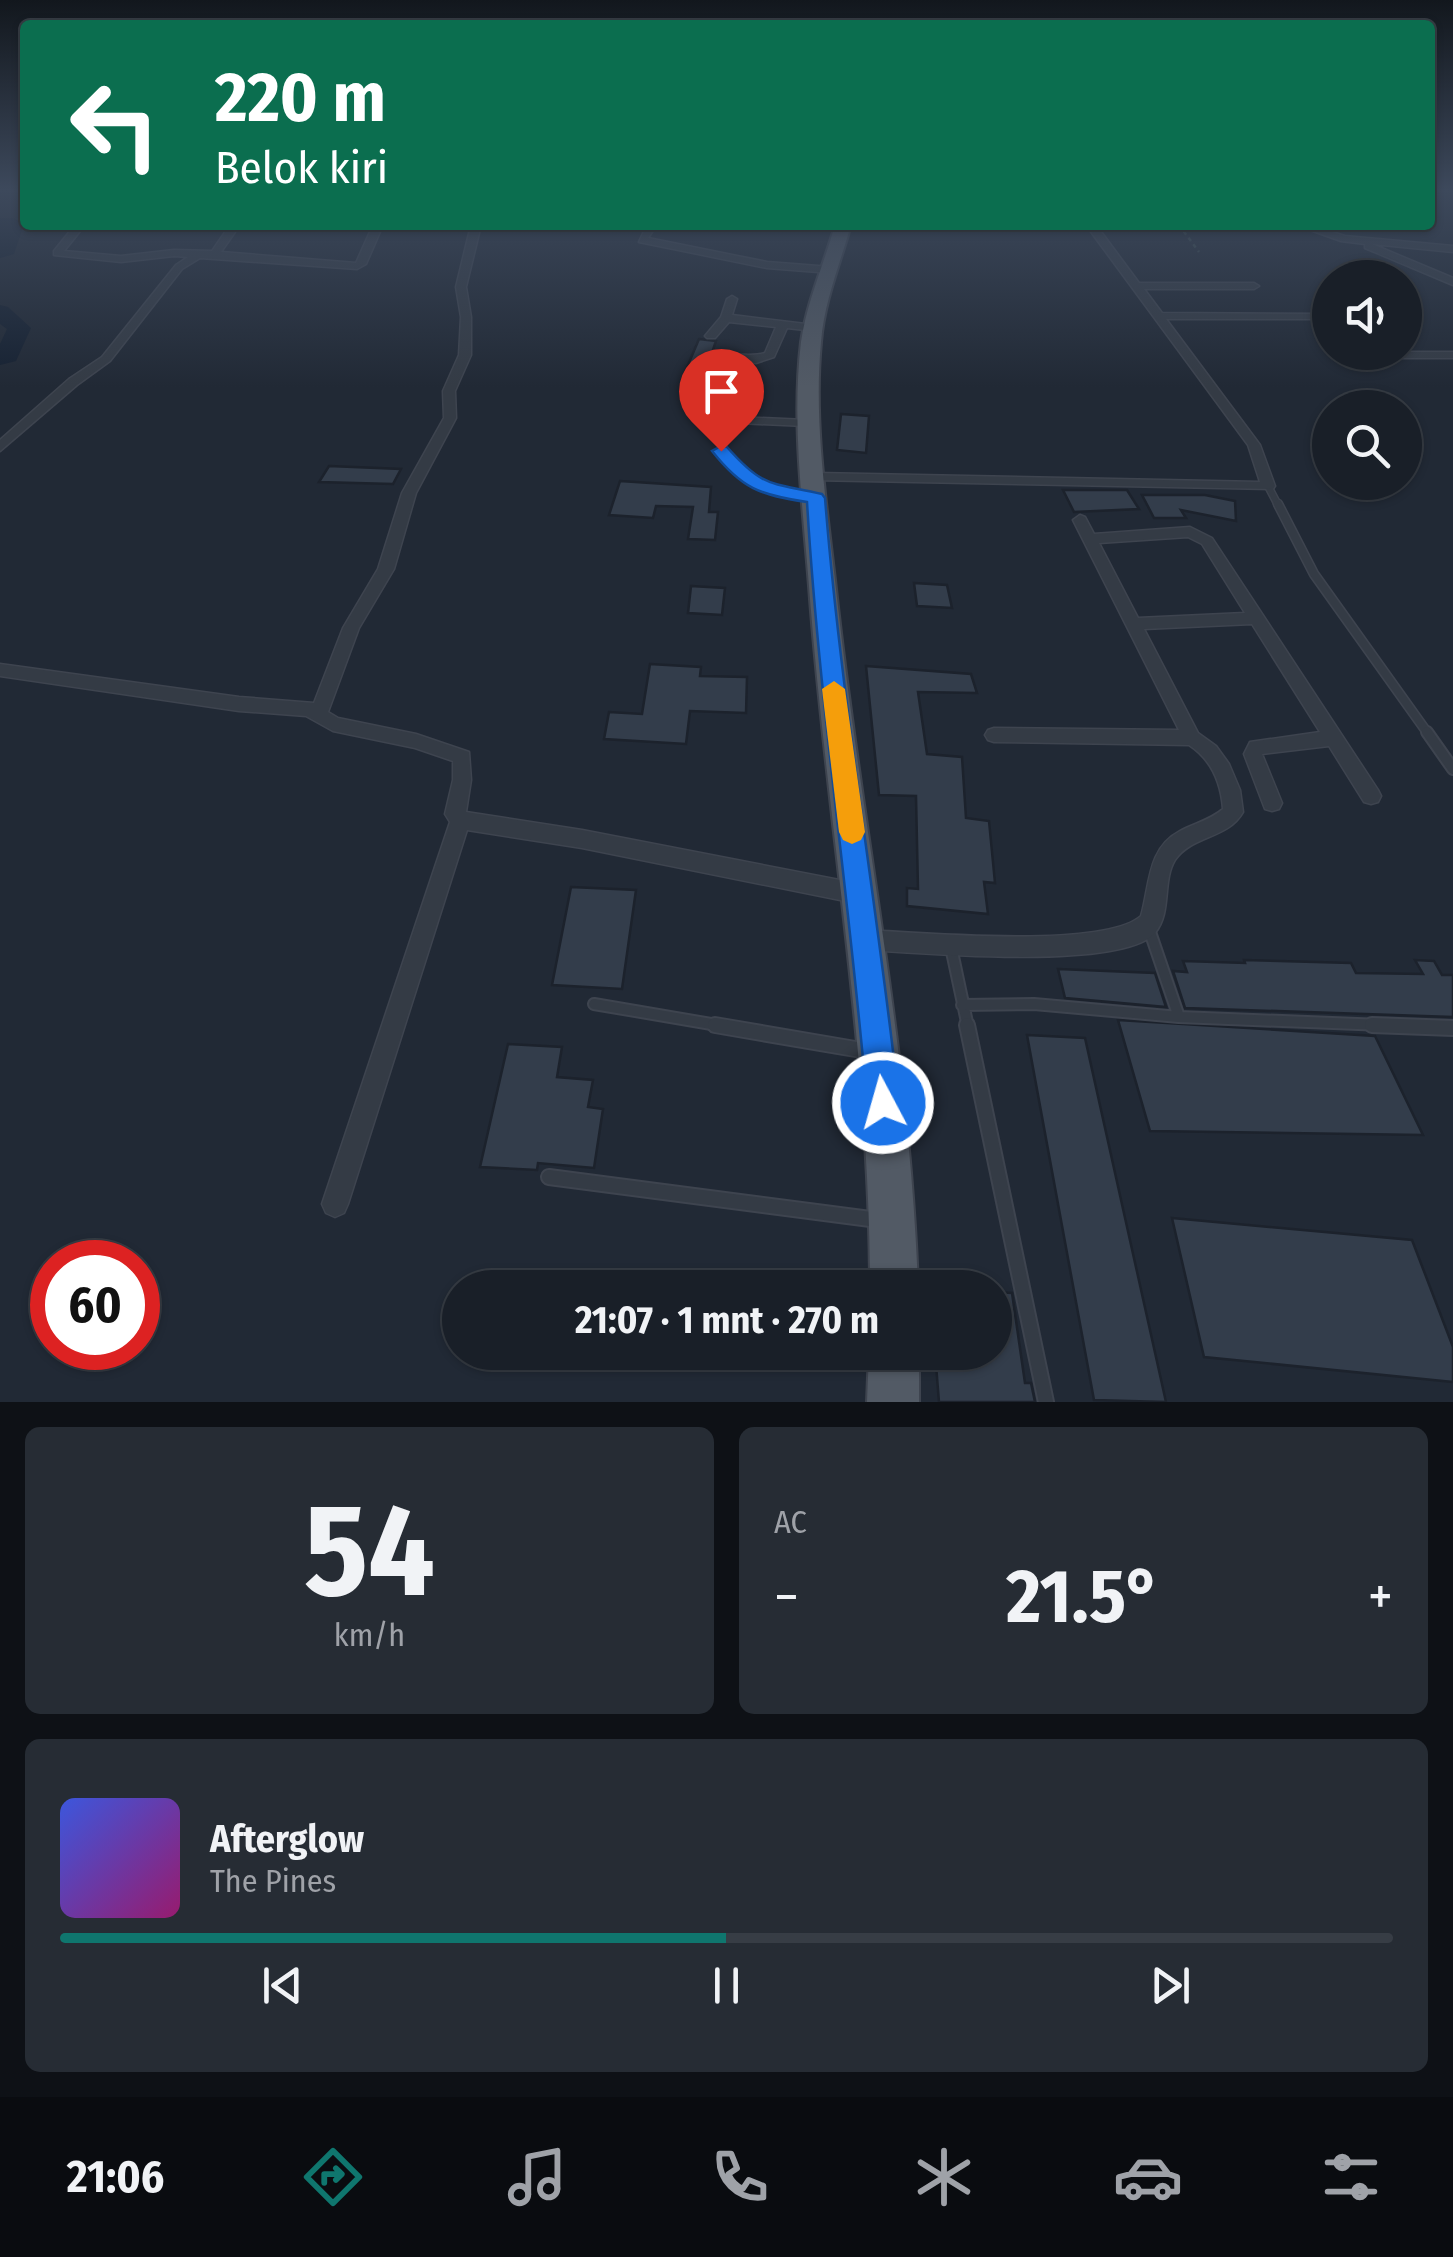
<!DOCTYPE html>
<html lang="id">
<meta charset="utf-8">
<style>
:root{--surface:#191f28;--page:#262c34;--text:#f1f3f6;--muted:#9fa2a8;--line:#373d45;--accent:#0f766e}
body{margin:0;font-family:"Fira Sans Condensed",sans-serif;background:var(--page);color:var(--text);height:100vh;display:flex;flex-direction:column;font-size:38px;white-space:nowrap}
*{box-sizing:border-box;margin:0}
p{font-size:32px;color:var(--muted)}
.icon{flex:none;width:55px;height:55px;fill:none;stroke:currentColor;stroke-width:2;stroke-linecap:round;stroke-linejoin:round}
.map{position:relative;height:1402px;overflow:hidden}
.details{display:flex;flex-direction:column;gap:25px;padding:25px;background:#0e1116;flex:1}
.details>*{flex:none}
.hud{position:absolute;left:20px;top:20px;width:1415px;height:210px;border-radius:10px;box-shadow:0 2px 8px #0004,0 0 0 2px var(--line);background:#0b6e4f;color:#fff;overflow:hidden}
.controls{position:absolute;left:1312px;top:260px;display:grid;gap:20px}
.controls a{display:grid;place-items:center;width:110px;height:110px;border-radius:50%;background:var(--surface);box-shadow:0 2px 8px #0004,0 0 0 2px var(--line);font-size:50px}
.speed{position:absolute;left:30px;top:1240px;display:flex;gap:20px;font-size:50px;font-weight:700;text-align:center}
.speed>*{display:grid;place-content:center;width:130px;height:130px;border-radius:50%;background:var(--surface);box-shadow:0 2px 8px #0004,0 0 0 2px var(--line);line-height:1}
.speed .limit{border:15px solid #d22;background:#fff;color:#111}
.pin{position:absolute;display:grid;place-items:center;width:85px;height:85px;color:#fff;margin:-102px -42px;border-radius:50% 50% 50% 0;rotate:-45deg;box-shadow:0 0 10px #0007}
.pin .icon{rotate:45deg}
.me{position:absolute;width:110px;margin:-55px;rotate:354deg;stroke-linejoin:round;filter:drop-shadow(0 0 8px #0008)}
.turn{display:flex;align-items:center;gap:35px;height:210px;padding:0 30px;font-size:45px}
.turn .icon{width:130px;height:130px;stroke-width:2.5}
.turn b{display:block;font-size:70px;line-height:85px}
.big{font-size:75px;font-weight:700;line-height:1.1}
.details .widget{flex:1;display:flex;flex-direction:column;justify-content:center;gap:15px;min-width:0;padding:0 35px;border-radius:15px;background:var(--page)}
.details .dial{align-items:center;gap:0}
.dial b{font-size:130px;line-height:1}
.song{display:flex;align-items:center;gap:30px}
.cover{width:120px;height:120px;border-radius:15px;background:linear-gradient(135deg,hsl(230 70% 55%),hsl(320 70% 35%))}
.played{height:10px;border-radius:5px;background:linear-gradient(90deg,var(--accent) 50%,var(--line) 50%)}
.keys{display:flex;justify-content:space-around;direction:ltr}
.heat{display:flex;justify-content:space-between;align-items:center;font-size:55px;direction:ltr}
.details .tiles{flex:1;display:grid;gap:25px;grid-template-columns:1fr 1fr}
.widget:last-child{grid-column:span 2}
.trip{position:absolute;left:442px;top:1270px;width:570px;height:100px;border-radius:50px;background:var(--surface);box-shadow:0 2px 8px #0004,0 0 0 2px var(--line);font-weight:700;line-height:100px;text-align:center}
.tab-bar{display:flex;height:160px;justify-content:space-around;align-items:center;background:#0a0c10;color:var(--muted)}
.tab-bar .icon{width:70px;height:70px}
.tab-bar .on{color:var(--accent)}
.tab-bar b{font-size:45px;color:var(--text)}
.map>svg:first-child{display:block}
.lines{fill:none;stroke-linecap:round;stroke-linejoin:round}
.river{fill:#162131;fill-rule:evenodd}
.building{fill:#333d4b;stroke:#1c222c;stroke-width:2.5}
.service-far3-casing{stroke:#3e444f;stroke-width:9}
.service-far2-casing{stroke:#3e444f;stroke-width:11}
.service-far1-casing{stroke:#3e444f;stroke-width:14}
.service-casing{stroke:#3e444f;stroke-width:18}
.minor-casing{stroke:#3e444f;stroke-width:3}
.primary-casing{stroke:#3e444f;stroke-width:4}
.path{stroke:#3b4c4e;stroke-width:2.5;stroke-dasharray:4 4;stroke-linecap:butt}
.service-far3{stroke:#343b45;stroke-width:6}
.service-far2{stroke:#343b45;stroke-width:8}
.service-far1{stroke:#343b45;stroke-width:10}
.service{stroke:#343b45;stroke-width:14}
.minor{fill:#343b45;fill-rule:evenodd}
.primary{fill:#525a65;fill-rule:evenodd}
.route{fill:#1a73e8;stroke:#114b97;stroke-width:2.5}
.slow{fill:#f59e0b}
</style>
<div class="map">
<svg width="1453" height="1402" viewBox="0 0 1453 1402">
<rect width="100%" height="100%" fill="#212935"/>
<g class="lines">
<path class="river" d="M0 218H14L24 224 14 254 0 258Z
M0 305 8 307 31 328 16 361 0 365V344L7 329 0 324Z"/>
</g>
<path class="building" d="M699 339 716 341 705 374 685 372Z
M841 414 869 416 866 453 837 450Z
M329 466 401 469 393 484 319 482Z
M620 481 711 487 709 512H718L715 540 688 539 693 507 656 506 653 518 609 515Z
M1063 490H1127L1139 509 1074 512Z
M1142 495H1205L1235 501 1236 521 1181 510 1186 518H1154Z
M914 583 947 585 952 608 917 606Z
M691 586 725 588 722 615 688 613Z
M650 664 701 667 700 676 747 677 746 713 690 711 686 744 604 739 609 712 642 714Z
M866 666 971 674 977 693 918 692 927 754 962 757 966 818 989 821 995 883 984 882 988 914 907 906V888L918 889 916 796 879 795Z
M571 887 636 890 622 989 552 985Z
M1244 960 1351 963 1356 973 1423 974 1415 960 1434 961 1442 975H1453V1017L1185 1008 1173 971 1187 972 1183 961 1245 963Z
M1058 969 1155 973 1166 1007 1065 998Z
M1118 1020 1375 1036 1423 1135 1150 1131Z
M1027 1035 1085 1038 1166 1402 1094 1400Z
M508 1044 562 1047 557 1077 593 1080 588 1107 603 1109 594 1168 538 1163 537 1170 480 1167Z
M1172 1218 1412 1240 1453 1347V1382L1204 1357Z
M995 1292 1012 1293 1025 1383H1031L1035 1402H939L935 1352H995Z"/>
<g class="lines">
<defs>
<path id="service-far3" d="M806 423 738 420 728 428 721 451C747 483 773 492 813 498
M1268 486 1279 507"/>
<path id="service-far2" d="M1278 504 1314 574 1429 735"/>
<path id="service-far1" d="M1427 732 1453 769
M1148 926 1179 1017
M951 947 968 1027
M594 1004 729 1027
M962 1005 1034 1004 1179 1017 1434 1027"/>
<path id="service" d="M715 1025 867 1051
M967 1025 1046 1402
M1372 1025 1453 1028
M549 1177 878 1220"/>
<path id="minor" d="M75 225H85L64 251 121 256 174 250 212 251 230 225H240L221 252 356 263 373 225H383L366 264 357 269 200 258 182 269 110 361 77 385 0 451V440L69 379 102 357 176 265 188 257 174 256 121 262 54 255V251Z
M471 225H481L466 287 471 317V355L455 391 456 418 416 493 394 569 359 628 328 712 338 718 416 734 469 752 471 780 466 812 582 830 860 884 867 887 870 894 867 901 860 904 582 848 467 830 348 1204 344 1213 335 1217 326 1213 322 1204 450 822 445 814 453 780V761L415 748 333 731 306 716 239 711 0 676V664L239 697 314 703 343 628 378 569 402 493 444 418 443 391 459 355 461 317 456 287Z
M647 225H657L648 238 767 262 831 267 836 270 831 273 767 268 639 242Z
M1086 225H1096L1139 283H1254L1259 286 1254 289H1144L1162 313 1324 314V318L1320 319H1166L1260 445 1275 486 1273 489 811 480 809 477 816 473 1260 482 1248 445Z
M1296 225H1310L1345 236 1453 246V252L1372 244 1453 278V285L1365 248V244L1341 241Z
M732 296 737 299 732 315 814 325 819 328 814 331 787 328 774 357 756 363 728 360V356C741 353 752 357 765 353L776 327 729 322 715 338H707L705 336 721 317 727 299Z
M1373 352H1453V358H1377L1371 355Z
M1080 515 1085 517 1094 534 1190 527 1212 538 1378 790 1381 796 1378 802 1371 804 1364 802 1329 746 1262 754 1282 803 1279 809 1272 811 1265 809 1244 754 1250 742 1320 732 1252 624 1144 629 1198 733 1216 746 1229 764 1240 790 1243 812C1228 839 1192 835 1175 860 1162 881 1172 913 1155 933 1121 971 920 953 867 950L859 947 856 940 859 933 867 930C922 933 1104 949 1141 916 1150 885 1147 848 1180 831 1195 823 1210 820 1223 809 1221 783 1212 760 1189 745L994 742 988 740 985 735 988 730 994 728 1179 730 1073 520ZM1188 537 1202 544 1245 613 1138 618 1099 543Z"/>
<path id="primary" d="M835 225H851C840 264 824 302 821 342 813 426 828 514 837 598 862 829 910 1055 918 1288H870C870 1056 828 830 810 599 804 515 791 426 801 342 807 301 824 264 835 225Z
M869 1352H919V1402H867Z"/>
</defs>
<use href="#service-far3" class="service-far3-casing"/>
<use href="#service-far2" class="service-far2-casing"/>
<use href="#service-far1" class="service-far1-casing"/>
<use href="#service" class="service-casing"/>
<use href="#minor" class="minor-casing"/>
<use href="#primary" class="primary-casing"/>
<path class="path" d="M1179 225 1199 252"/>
<use href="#service-far3" class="service-far3"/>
<use href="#service-far2" class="service-far2"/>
<use href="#service-far1" class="service-far1"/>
<use href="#service" class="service"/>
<use href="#minor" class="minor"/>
<use href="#primary" class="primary"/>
</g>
<linearGradient id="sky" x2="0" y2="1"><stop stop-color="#12171d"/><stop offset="0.49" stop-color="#3d495c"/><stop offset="1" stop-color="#3d495c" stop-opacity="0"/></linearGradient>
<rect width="1453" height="387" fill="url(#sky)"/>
<path class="route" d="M721 446 727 447C764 489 771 482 822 494L825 498C841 701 877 901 899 1103L895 1114 883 1119 872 1114 867 1103C850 902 819 703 807 502 760 495 742 489 712 451Z"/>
<path class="slow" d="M834 681 845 689 865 832 861 840 852 844 843 840 839 832 822 689Z"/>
</svg>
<div class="controls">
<a><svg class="icon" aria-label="sound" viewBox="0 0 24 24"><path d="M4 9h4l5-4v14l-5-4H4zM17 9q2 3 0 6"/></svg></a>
<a><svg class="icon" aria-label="search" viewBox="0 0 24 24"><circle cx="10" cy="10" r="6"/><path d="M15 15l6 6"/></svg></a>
</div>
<div class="speed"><div class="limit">60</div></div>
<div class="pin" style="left:721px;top:451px;background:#d93025"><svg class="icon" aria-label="arrive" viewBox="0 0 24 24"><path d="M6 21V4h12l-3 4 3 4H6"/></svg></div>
<svg class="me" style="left:883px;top:1103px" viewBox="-20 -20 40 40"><circle r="17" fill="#1a73e8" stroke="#fff" stroke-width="3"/><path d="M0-11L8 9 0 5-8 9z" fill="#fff"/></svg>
<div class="trip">21:07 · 1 mnt · 270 m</div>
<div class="hud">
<div class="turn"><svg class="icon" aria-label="left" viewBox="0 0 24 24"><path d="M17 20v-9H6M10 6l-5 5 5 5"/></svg><div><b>220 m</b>Belok kiri</div></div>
</div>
</div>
<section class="details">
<div class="tiles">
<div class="widget dial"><b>54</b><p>km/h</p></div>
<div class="widget"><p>AC</p>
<div class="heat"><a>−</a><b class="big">21.5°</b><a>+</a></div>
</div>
<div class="widget">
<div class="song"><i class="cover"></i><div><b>Afterglow</b><p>The Pines</p></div></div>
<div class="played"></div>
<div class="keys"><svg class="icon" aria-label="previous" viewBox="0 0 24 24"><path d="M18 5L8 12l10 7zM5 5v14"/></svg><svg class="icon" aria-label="pause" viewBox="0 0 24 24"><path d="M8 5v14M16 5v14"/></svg><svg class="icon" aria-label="next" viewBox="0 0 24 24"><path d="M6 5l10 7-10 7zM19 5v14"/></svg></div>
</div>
</div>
</section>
<nav class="tab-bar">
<b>21:06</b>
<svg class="icon on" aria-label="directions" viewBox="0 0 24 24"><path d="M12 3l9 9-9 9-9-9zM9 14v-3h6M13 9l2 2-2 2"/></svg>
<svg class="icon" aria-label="music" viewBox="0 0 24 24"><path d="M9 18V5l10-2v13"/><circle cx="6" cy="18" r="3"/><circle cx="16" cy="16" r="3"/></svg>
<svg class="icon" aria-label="phone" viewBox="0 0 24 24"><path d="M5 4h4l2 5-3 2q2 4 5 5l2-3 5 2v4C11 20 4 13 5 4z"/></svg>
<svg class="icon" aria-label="climate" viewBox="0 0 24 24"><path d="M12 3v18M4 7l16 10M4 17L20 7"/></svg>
<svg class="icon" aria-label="car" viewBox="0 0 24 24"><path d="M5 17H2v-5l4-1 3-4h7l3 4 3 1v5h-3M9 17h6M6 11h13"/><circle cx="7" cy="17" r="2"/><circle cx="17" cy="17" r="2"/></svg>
<svg class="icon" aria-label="filters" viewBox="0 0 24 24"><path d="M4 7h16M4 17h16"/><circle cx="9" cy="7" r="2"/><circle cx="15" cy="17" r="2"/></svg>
</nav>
